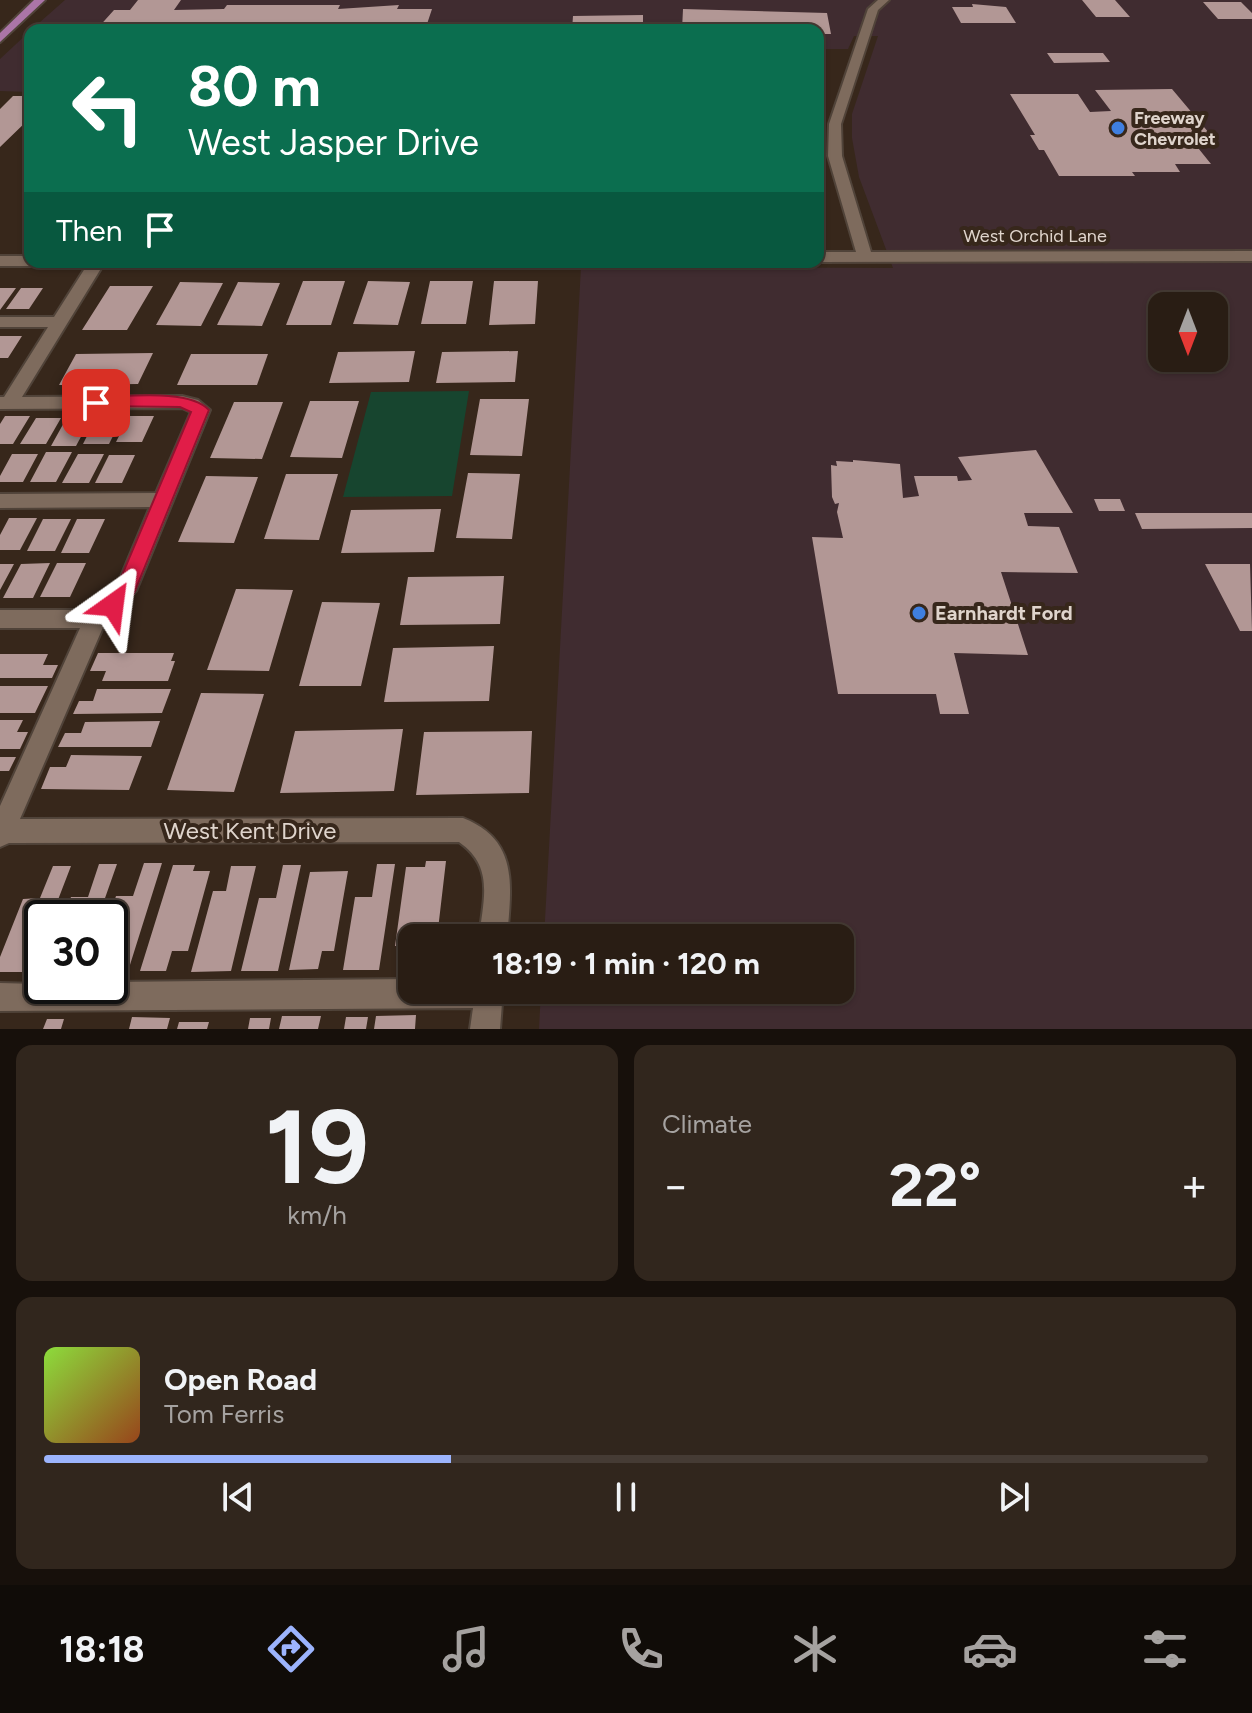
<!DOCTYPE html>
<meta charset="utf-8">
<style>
:root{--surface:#291d14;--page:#31261d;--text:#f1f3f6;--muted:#a5a2a0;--line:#453b34;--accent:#9cb4fd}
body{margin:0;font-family:Figtree,sans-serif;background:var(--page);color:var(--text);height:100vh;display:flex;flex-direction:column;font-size:30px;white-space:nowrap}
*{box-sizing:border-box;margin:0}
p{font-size:26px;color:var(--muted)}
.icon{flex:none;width:44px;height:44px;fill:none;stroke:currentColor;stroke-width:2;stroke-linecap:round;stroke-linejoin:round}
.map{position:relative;height:1029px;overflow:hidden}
.sheet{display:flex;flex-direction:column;gap:16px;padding:16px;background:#17100b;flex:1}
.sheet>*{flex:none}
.top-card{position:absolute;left:24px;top:24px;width:800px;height:244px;border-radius:16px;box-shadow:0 2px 6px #0004,0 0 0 2px var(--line);background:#0b6e4f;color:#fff;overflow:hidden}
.needle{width:52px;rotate:180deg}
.buttons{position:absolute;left:1148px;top:292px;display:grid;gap:16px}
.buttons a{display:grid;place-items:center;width:80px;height:80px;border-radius:16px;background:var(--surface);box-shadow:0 2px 6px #0004,0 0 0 2px var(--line);font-size:40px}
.speed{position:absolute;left:24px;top:900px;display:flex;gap:16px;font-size:40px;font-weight:700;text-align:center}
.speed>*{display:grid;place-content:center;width:104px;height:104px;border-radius:50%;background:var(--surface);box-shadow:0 2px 6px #0004,0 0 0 2px var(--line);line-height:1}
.speed .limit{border:4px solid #111;border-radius:12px;background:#fff;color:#111}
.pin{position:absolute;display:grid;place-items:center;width:68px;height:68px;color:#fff;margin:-34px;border-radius:16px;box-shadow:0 4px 12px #0006}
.me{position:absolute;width:88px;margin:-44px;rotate:31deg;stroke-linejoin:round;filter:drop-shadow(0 0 6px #0008)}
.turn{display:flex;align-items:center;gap:28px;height:168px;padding:0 32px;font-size:36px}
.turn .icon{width:104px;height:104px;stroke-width:2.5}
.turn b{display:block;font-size:56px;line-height:68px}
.then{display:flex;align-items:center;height:76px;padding:0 32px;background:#0003;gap:16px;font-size:30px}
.big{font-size:60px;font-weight:700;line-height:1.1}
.sheet .card{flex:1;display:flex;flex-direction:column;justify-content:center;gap:12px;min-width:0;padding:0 28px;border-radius:16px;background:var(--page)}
.sheet .dial{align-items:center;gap:0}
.dial b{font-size:104px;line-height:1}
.song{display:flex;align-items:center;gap:24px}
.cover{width:96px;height:96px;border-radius:12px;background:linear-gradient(135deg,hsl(90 70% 55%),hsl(20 70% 35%))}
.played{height:8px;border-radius:4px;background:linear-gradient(90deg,var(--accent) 35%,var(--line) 35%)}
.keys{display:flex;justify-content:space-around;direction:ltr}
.heat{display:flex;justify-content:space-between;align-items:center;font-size:44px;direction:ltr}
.sheet .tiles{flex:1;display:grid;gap:16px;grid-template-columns:1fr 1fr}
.card:last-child{grid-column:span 2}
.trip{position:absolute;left:398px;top:924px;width:456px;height:80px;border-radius:16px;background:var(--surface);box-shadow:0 2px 6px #0004,0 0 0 2px var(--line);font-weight:700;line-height:80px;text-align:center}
.dock{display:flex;height:128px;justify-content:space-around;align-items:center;background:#100c08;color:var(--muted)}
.dock .icon{width:56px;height:56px}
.dock .current{color:var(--accent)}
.dock b{font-size:36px;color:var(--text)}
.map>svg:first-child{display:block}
.commercial{fill:#402c30;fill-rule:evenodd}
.green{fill:#17452f}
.building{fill:#b29795}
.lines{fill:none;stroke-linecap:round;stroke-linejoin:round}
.minor-casing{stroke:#504339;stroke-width:4}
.major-casing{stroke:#504339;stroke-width:4}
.minor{fill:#7e6b5d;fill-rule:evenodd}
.major{fill:#ab75a7;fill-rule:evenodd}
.route{fill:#e11d48;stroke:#92132f;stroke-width:2}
.shop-dot{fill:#3f7fe0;stroke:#37271b;stroke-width:3}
.labels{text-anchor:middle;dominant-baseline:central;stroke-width:8;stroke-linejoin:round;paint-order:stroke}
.far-poi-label{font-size:18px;font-weight:bold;fill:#dfd4cc;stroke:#37271b;text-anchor:start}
.far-street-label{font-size:18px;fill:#dfd4cc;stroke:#37271b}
.poi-label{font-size:20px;font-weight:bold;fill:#dfd4cc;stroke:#37271b;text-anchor:start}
.near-street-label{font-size:24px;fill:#dfd4cc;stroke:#37271b}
</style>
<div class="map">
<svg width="1252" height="1029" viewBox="0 0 1252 1029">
<rect width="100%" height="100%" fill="#37271b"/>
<path class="commercial" d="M65 0H1252V1029H539L541 990H840V938H544L581 267 893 268 859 177 852 138V114L878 36H854L848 49H818V30H31ZM1162 306H1214V358H1162Z
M30 31V92L0 91V59Z"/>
<path class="green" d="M469 391 452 496 343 497 371 392Z"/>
<path class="building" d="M138 0H181L174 10 224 9 227 5H340L338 9 399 5 397 9H432L425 30H96L114 10H130Z
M1082 0H1115L1130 17H1096Z
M1203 2H1241L1252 13V19H1218Z
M972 4 1006 7 1016 23H961L952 7H973Z
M683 9 827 13 831 34H818V30H682Z
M643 15V30H572L573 16Z
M1047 53H1103L1110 62 1054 63Z
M1172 89 1209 133H1186L1211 164H1175L1180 172H1132L1135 176H1059L1044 150H1039L1030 135H1035L1010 94H1078L1090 112 1111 111 1095 90Z
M13 96H30V118L0 147V109Z
M303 281H345L331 325H286Z
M368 281 410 282 398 325 353 324Z
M430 281H473L466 324H421Z
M494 281H538L535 324 489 325Z
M180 282 223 283 201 326 156 325Z
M238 282 280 283 262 326 217 325Z
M110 286H153L127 330H82Z
M0 288H16L0 310Z
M21 288H43L29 309H6Z
M0 336H22L8 358H0Z
M415 351 409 382 329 383 338 352Z
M518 351 515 382 436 383 442 352Z
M153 353 138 384 59 385 76 354Z
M191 354H268L257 385H177Z
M480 399H529L522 456 470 455Z
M310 401H359L342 458 290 457Z
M234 402H283L262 459 210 458Z
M5 416H30L13 444H0V424Z
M129 416H154L142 442H116Z
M36 418H61L46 444H20Z
M91 418 76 446H51L66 419Z
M96 418H122L109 444H83Z
M1036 450 1073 513H1024L1028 526 1059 527 1078 573 1001 572 1028 655 954 653 969 714H940L936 694H838L812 537 843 538 837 512 839 503 835 504 832 497 831 465 837 466 836 461 853 462V460L900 464 903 498 919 496 914 476H957L958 481 972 480 958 457Z
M46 452H72L56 482H30Z
M12 454H38L23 482H0V476Z
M78 454H104L89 483H62Z
M109 455H135L122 483H95Z
M468 473 520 474 512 539 456 538Z
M286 474H338L319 540 264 539Z
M206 476 258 477 234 543 178 542Z
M1094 499H1120L1125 511H1099Z
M441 509 434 552 341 553 351 510Z
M1135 513H1252V528L1142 529Z
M9 518H37L20 550H0V535Z
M43 519H71L55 551H27Z
M77 519H105L89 553H61Z
M50 563 33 598H3L21 564Z
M57 563H86L70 597H40Z
M0 564H14L0 590Z
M1205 564H1250L1252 631H1240Z
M504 576 500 624 400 625 408 577Z
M236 589 293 590 269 671 207 670Z
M322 602 380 603 361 686H299Z
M494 646 489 701 384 702 393 648Z
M98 653H174L171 661H175L168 681H102L106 671H90Z
M0 654H48L43 665H58L52 678H0Z
M0 686H48L35 713H0Z
M97 689H171L162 713 73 714 79 701H93Z
M201 693 264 694 234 792 167 790Z
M0 720H23L17 732H28L20 749H0Z
M160 721 151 747H58L65 733H81L85 722Z
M403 729 394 791 280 793 295 731Z
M532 731 529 793 416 795 424 732Z
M71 755 142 756 129 790 41 789 50 767H66Z
M0 757H16L9 771H0Z
M426 861H446L437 938H412V965H407L410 946H395L406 867H425Z
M144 863H162L129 968 110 969 109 918 116 896H133Z
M99 864H117L98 918H63L71 897H88Z
M377 864H395L379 970H343L355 897H372Z
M173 865H195L193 871H210L188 951H172L166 971H140Z
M283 865H301L278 971H241L259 898H276Z
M53 866H71L51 918H42V941L31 972H0V957L23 899 40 898Z
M231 866H256L231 971 191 972 213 891H226Z
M348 871 334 951H322L318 969 289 970 310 872Z
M416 1015 415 1029H374L376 1016Z
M282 1016H321L318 1029H279Z
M132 1017 170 1018 167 1029H129Z
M346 1017H368L366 1029H344Z
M250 1018H271L269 1029H248Z
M47 1019H64L61 1029H43Z
M179 1022H209L207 1029H177Z"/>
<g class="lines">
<defs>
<path id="minor" d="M878 0H889L878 10 841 124 842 156 871 252 1252 251V261L818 262V252H856L828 156 829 124 868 9Z
M0 256H30V262H37L30 266H0Z
M89 262H105L22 397 182 396 198 400 210 410 136 591 104 625 20 819 463 818C520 840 511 888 507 938H479C483 900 495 867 459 842L9 843 0 847V806L80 628H0V610H90L117 586 150 507 0 508V494L156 493 191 412 182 408 0 409V397H4L48 327H0V317H54Z
M412 979V990H503L500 1029H470L473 1008 0 1011V983L110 986V982Z"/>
<path id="major" d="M34 0H45L0 42V33Z"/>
</defs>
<use href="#minor" class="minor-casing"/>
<use href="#major" class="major-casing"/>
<use href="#minor" class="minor"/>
<use href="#major" class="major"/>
</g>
<path class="route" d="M96 397C124 397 189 388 209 410L135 591C129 603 120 615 106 611L103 605 117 587 191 412 180 407 90 406 87 403Z"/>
<g class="shop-dot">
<circle cx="1118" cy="128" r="8"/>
<circle cx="919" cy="613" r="8"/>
</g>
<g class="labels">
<g class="far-poi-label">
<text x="1134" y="118">Freeway<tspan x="1134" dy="21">Chevrolet</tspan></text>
</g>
<g class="far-street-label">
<text x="1035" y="236">West Orchid Lane</text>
</g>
<g class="poi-label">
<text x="935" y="613">Earnhardt Ford</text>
</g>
<g class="near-street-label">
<text x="250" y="830">West Kent Drive</text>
</g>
</g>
</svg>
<div class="buttons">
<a><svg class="needle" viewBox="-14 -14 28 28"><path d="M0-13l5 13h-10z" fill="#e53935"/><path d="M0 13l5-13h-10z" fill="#a5a2a0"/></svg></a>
</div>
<div class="speed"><div class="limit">30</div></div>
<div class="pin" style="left:96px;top:403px;background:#d93025"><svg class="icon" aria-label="arrive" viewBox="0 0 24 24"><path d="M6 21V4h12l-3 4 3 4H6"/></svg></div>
<svg class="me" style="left:113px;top:605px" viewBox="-20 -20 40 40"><path d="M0-17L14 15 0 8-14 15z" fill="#e11d48" stroke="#fff" stroke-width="4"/></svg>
<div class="trip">18:19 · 1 min · 120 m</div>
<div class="top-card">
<div class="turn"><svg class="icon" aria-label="left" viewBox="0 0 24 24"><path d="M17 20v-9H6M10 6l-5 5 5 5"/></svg><div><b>80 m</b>West Jasper Drive</div></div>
<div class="then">Then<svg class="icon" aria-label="arrive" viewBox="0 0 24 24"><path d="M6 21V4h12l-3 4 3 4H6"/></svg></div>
</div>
</div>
<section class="sheet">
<div class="tiles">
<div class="card dial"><b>19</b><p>km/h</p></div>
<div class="card"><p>Climate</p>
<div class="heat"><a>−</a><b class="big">22°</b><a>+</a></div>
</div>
<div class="card">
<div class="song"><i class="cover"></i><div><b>Open Road</b><p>Tom Ferris</p></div></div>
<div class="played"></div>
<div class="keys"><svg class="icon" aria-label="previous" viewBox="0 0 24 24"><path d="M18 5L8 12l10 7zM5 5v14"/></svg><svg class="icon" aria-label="pause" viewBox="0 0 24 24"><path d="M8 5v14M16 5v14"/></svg><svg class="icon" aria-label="next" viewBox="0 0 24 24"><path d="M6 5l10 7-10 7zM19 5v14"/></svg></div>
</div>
</div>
</section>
<nav class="dock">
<b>18:18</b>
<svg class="icon current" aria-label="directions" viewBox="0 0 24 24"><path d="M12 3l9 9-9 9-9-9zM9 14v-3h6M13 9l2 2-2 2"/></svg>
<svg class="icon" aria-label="music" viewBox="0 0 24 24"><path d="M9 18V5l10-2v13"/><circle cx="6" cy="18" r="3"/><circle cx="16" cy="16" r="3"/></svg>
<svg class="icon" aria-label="phone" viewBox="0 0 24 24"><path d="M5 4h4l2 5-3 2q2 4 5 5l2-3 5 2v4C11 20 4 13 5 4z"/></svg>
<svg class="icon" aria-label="climate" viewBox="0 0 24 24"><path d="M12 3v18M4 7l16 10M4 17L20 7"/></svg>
<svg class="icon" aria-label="car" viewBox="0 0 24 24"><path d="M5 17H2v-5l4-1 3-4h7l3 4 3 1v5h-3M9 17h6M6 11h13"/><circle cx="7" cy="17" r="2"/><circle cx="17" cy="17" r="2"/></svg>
<svg class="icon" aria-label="filters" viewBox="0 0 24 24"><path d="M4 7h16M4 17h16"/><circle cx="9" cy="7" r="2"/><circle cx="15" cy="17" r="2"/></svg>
</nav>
